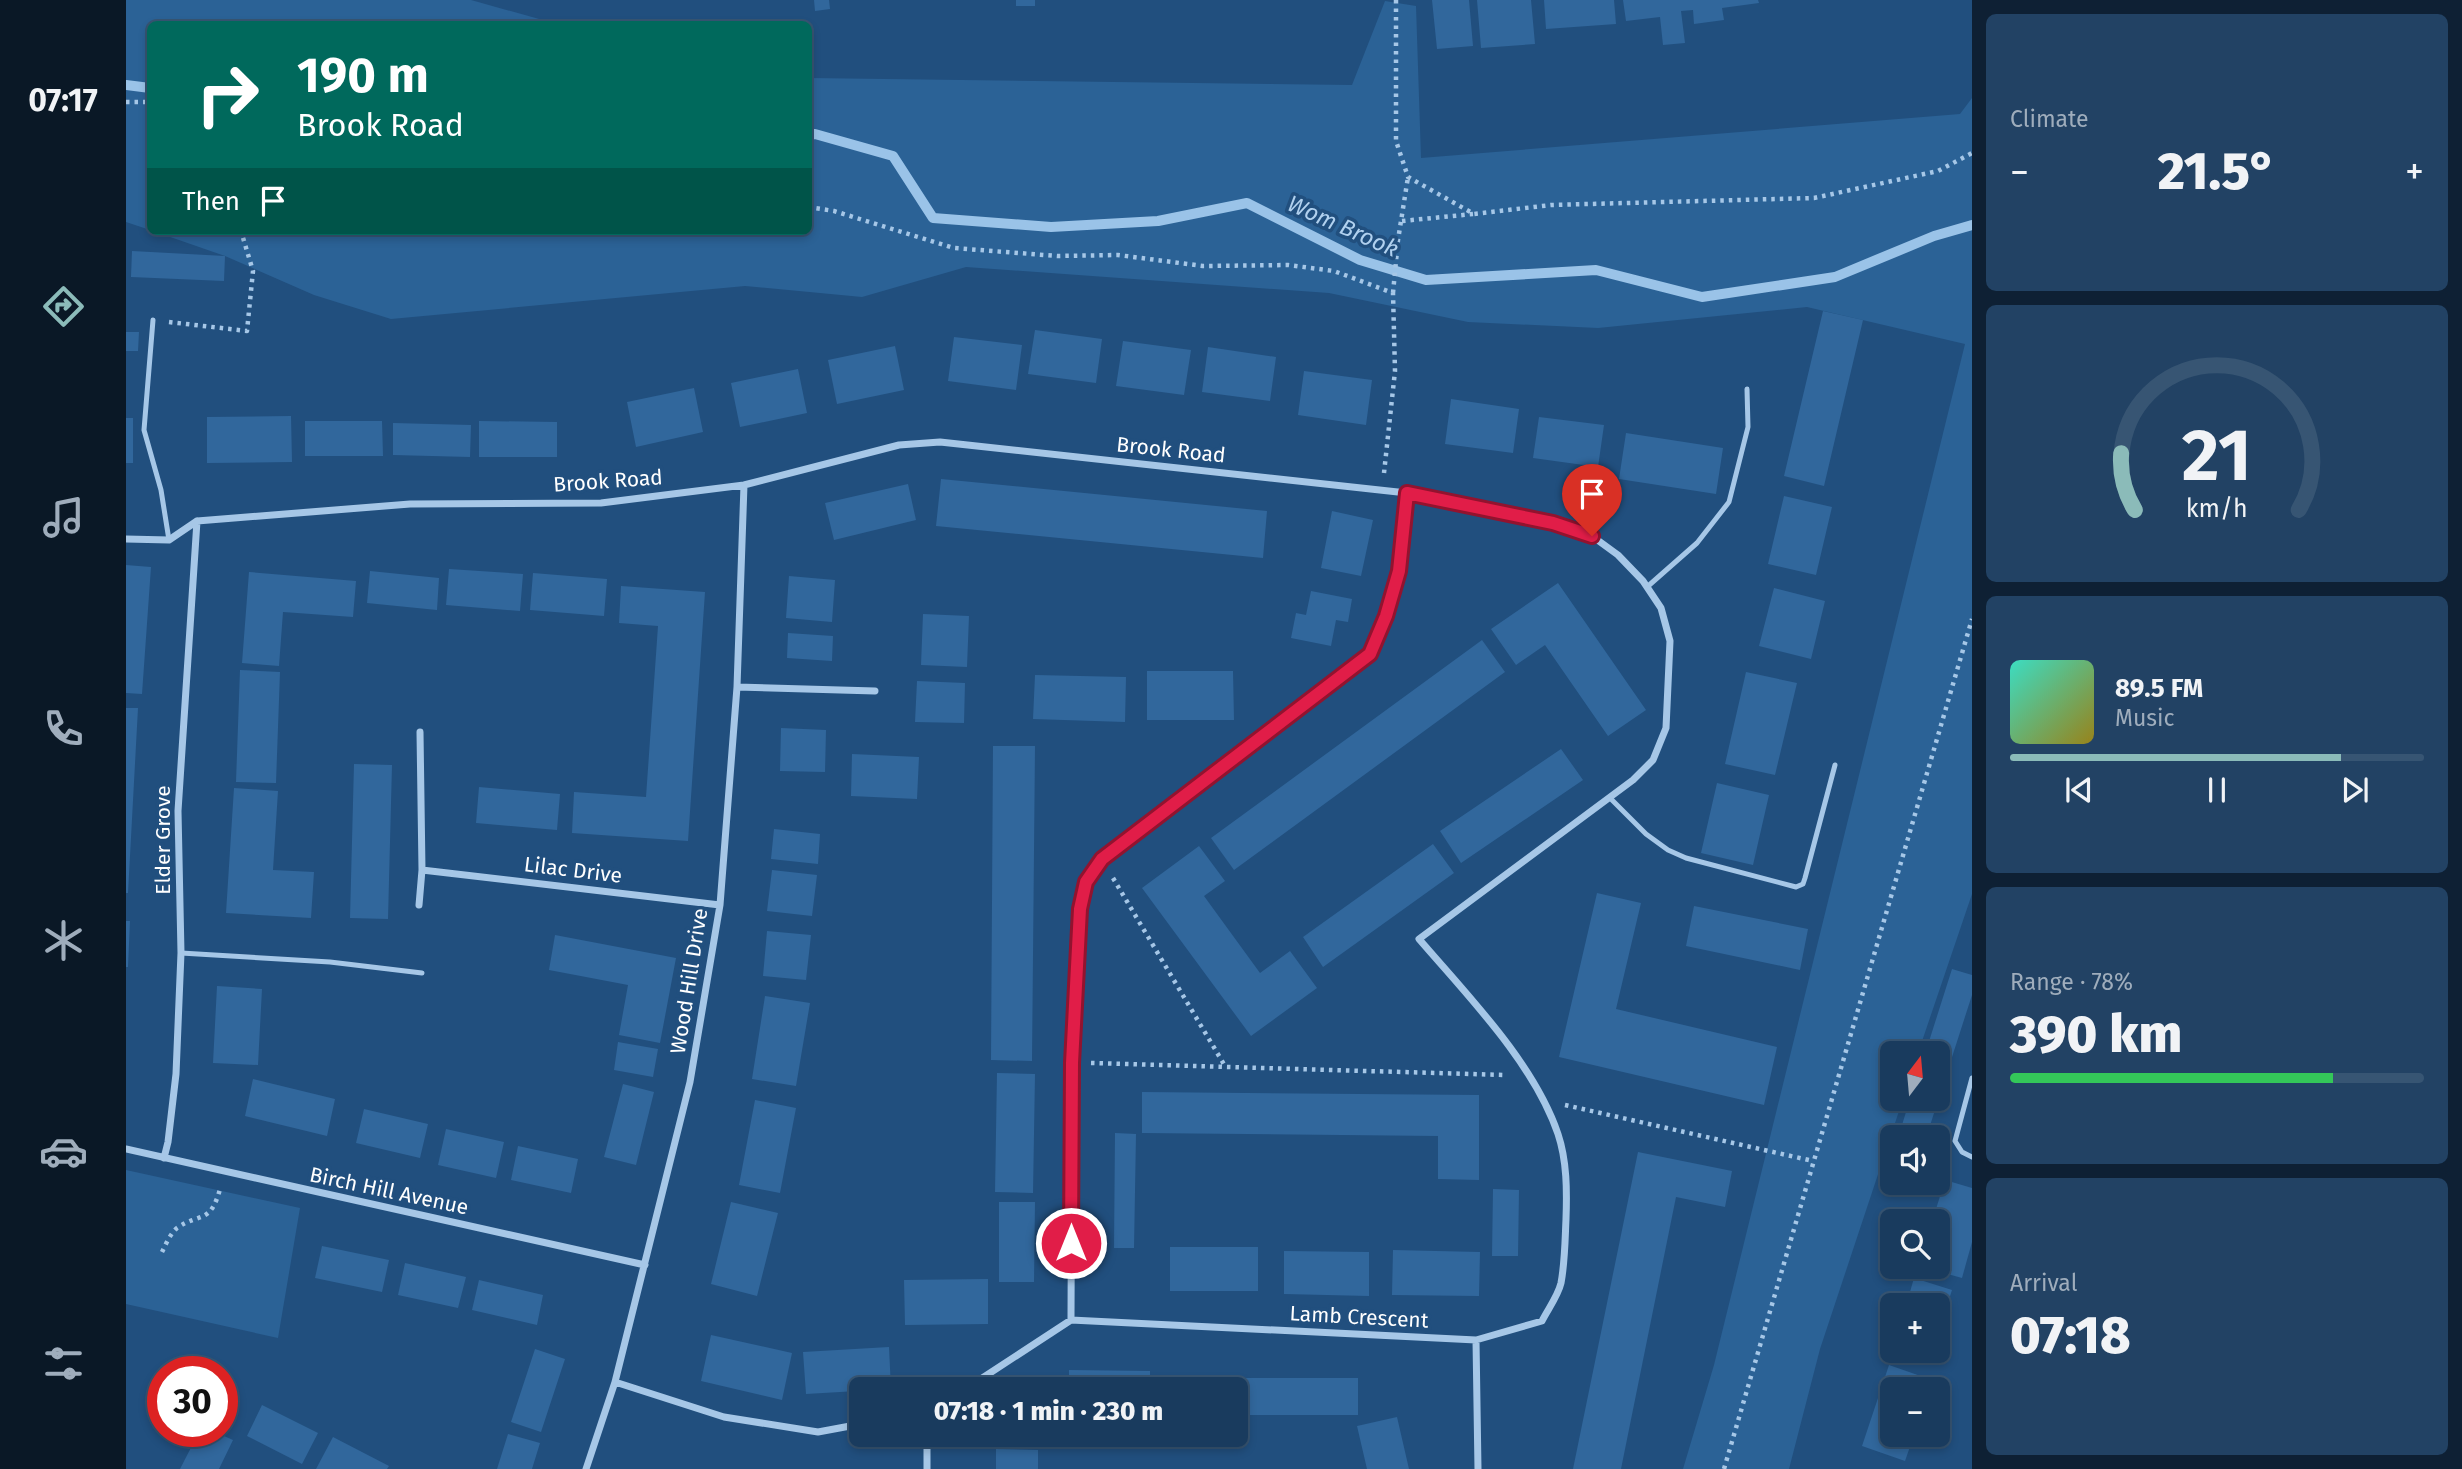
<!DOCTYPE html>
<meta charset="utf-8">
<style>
:root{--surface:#193b5e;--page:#224264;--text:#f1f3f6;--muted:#9fadbc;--line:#375573;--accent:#8bbbb9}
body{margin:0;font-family:"Fira Sans",sans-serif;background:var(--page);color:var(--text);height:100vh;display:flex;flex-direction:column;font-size:26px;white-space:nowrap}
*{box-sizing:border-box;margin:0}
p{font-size:23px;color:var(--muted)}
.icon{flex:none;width:38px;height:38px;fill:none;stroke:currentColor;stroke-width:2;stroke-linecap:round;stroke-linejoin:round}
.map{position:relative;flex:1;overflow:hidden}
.panel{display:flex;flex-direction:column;gap:14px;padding:14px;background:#0e2034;width:490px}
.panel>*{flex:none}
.hud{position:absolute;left:21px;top:21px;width:665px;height:214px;border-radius:10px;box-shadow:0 4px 10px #0003,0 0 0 2px var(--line);background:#00695c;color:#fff;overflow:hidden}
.needle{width:46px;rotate:16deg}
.buttons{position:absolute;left:1754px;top:1041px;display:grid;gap:14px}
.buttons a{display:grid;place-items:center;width:70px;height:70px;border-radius:10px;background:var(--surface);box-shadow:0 4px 10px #0003,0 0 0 2px var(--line);font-size:35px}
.speed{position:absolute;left:21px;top:1356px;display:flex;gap:14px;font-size:35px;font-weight:700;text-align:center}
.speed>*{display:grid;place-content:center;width:91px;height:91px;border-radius:50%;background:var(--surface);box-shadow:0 4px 10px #0003,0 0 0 2px var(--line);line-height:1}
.speed .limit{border:10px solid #d22;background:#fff;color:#111}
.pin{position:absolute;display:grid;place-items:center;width:60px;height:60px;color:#fff;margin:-72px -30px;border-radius:50% 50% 50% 0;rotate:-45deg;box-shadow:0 0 7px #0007}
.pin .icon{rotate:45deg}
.me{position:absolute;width:77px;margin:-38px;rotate:0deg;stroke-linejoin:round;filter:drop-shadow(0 0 5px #0008)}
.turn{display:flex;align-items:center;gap:24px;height:147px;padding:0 35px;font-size:32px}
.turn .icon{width:91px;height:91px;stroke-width:2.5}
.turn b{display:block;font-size:49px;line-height:60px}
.then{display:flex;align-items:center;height:66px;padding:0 35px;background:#0003;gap:14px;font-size:26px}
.big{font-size:52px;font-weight:800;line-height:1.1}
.panel .tile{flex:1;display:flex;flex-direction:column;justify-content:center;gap:10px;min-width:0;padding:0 24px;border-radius:10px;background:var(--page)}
.panel .dial{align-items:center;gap:0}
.dial svg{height:182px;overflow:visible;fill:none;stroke:var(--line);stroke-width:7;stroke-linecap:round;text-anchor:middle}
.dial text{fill:var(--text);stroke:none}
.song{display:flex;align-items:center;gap:21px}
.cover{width:84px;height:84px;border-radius:10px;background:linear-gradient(135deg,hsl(170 70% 55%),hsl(50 70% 35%))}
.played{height:7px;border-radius:4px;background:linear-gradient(90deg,var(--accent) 80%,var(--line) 80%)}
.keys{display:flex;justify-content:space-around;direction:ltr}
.heat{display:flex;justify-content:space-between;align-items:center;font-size:38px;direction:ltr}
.charge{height:10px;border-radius:5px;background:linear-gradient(90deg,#34c759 78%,var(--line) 0)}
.trip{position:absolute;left:723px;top:1377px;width:399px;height:70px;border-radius:10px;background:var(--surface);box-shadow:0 4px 10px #0003,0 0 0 2px var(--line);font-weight:800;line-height:70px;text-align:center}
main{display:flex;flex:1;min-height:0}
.tabs{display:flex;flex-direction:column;width:126px;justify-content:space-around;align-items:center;background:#0a1826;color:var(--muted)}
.tabs .icon{width:49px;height:49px}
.tabs .current{color:var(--accent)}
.tabs b{font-size:32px;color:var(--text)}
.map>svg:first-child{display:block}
.green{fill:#2b6296}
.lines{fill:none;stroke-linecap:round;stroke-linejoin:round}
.stream{stroke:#9ac3e8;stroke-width:10}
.building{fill:#31679c}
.path{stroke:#a6c7e7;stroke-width:4.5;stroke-dasharray:3.5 5;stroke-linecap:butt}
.lane{stroke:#a6c7e7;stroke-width:5}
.street{stroke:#a6c7e7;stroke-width:7}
.route-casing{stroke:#92132f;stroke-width:18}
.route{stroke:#e11d48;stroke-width:12}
.labels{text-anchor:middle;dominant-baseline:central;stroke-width:7;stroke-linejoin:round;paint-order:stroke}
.street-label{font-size:21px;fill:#fff;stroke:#214f7e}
.water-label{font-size:23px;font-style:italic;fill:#b1d1ef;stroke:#214f7e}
</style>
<main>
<nav class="tabs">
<b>07:17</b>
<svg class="icon current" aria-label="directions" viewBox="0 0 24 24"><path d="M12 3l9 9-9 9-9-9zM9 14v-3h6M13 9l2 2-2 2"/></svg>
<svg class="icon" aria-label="music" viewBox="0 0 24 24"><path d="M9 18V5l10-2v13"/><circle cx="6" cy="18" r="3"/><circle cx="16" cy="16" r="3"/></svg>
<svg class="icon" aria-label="phone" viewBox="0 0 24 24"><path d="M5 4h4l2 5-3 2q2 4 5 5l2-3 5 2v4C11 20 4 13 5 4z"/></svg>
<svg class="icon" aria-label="climate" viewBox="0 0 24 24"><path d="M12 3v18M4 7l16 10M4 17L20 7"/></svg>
<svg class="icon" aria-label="car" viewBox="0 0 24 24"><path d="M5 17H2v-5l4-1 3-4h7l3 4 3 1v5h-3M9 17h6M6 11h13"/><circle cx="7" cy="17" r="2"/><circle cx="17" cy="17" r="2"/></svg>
<svg class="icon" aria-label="filters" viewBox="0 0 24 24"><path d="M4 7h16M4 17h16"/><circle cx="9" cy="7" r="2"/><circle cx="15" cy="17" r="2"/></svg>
</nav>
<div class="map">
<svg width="1846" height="1469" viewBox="0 0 1846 1469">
<rect width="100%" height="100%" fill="#214f7e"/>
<path class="green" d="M0 0H345L431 24H24V230L0 222Z
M1259 1 1290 6 1295 158 1834 114 1846 98V894L1792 1053 1766 1054V1099H1777L1694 1349 1663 1469H1557L1588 1365 1839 344 1681 307 1472 328 1342 322 1203 293 840 267 736 297 619 286 265 319 188 295 99 256 27 231H682L683 78 1226 85Z
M0 1170 174 1208 152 1338 0 1304Z"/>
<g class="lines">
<path class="stream" d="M0 85 24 88
M682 135 689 134 767 156 807 218 925 227 1032 221 1121 203 1234 260 1300 280 1470 270 1576 297 1709 277 1808 236 1846 225"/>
</g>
<path class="building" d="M688 0H703L704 9 689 11Z
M890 0H909V6H890Z
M1306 0H1343L1347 46 1311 49Z
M1351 0H1405L1409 44 1355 48Z
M1418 0H1488L1490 24 1420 29Z
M1497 0H1632L1633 3 1596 8 1598 20 1568 24 1567 10 1555 11 1559 43 1537 45 1534 17 1500 21Z
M6 251 99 256 98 281 5 277Z
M1697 311 1737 320 1698 486 1658 476Z
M909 330 976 339 970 383 902 374Z
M0 332H13L12 351H0Z
M828 337 896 345 890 390 822 381Z
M997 341 1065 350 1058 395 990 386Z
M769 346 778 390 711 404 702 360Z
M1082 347 1150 357 1144 401 1076 392Z
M672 369 681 413 614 427 605 383Z
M1178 371 1246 380 1240 425 1172 415Z
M568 388 577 432 510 447 501 402Z
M1325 399 1393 409 1387 453 1319 444Z
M165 416 166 462 81 463V417Z
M1413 417 1478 425 1472 467 1407 458Z
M0 418H7V463H0Z
M179 421H256L257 456H179Z
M353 421 431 422V457H353Z
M267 423 345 425 344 457 267 455Z
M1500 433 1597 448 1590 494 1493 479Z
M815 479 1141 511 1137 558 810 526Z
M782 484 790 520 708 540 699 503Z
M1658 496 1706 507 1690 575 1642 564Z
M1206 511 1247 520 1235 576 1195 568Z
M0 565 25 567 16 694 0 693Z
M323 569 397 574 394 611 320 605Z
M244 571 313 578 311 610 241 603Z
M123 572 230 581 227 617 157 612 153 666 116 663Z
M407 573 481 579 478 616 404 610Z
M663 576 709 580 706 622 660 618Z
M1432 583 1520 710 1482 736 1419 645 1390 665 1365 629Z
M495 586 579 592 562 841 446 833 448 792 520 797 532 626 493 623Z
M1648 588 1699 601 1685 659 1633 646Z
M1185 591 1226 599 1222 622 1210 620 1205 646 1165 638 1170 613 1180 615Z
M797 614 843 616 841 667 795 665Z
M662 633 707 636 706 661 661 658Z
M1356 640 1379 672 1108 870 1085 838Z
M114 670 154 672 150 783 110 782Z
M1021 671H1107L1108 720H1021Z
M1620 672 1671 683 1649 775 1599 764Z
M909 675 1000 677 999 722 907 719Z
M791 681 839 683 838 723 789 722Z
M0 708H12L2 893H0Z
M655 728 700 730 699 772 654 771Z
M867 746H909L906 1061 865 1060Z
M1435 749 1457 780 1335 863 1314 831Z
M726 754 793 757 791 799 725 796Z
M228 764 266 765 262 919 224 918Z
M1591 783 1643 795 1627 865 1575 853Z
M353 787 434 794 431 830 350 823Z
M108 788 152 791 147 870 188 872 185 918 100 913Z
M648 829 694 834 692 864 645 859Z
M1307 844 1328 873 1197 967 1177 937Z
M1073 846 1099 881 1078 896 1134 973 1164 951 1191 988 1125 1036 1016 888Z
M646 870 691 875 686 916 641 911Z
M1471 893 1515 903 1490 1009 1651 1047 1638 1105 1433 1057Z
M1568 906 1682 929 1674 970 1560 946Z
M0 921H4L2 967H0Z
M641 931 685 935 680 980 637 976Z
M429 935 550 958 534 1043 493 1035 502 985 423 970Z
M1826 969 1846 975V995L1800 1138H1772L1784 1099H1811V1054H1799Z
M91 986 136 989 132 1065 87 1063Z
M639 996 684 1003 670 1086 626 1079Z
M492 1042 532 1049 527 1077 488 1070Z
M871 1073 909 1074 907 1193 869 1192Z
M127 1079 209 1099 201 1136 119 1116Z
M497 1084 528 1092 510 1165 478 1157Z
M1016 1092 1353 1095V1180L1312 1179V1136L1016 1133Z
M629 1100 670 1108 654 1193 613 1185Z
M238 1109 302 1124 294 1158 230 1143Z
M320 1129 378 1142 370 1178 312 1165Z
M989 1133 1010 1134 1008 1248H988Z
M392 1146 452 1159 445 1193 385 1180Z
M1512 1152 1606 1171 1599 1207 1550 1197 1495 1469H1447Z
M1819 1180 1846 1188V1242L1836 1278 1800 1268 1811 1267V1222H1806Z
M1367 1189 1393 1190 1392 1256H1366Z
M605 1202 652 1213 631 1296 585 1284Z
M873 1202H909L908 1282H873Z
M196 1246 263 1260 256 1292 189 1278Z
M1044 1247H1132V1291H1044Z
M1267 1250 1354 1252 1353 1296 1266 1295Z
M1158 1251 1243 1252V1296L1158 1294Z
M279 1263 340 1277 332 1308 272 1295Z
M1788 1278 1826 1290 1812 1334 1811 1306H1780Z
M862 1279V1324L779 1325 778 1280Z
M353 1280 417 1295 411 1325 346 1310Z
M585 1335 666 1353 656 1400 575 1381Z
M763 1347 765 1389 680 1394 677 1352Z
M409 1349 439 1359 415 1432 385 1422Z
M1767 1351H1806L1803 1363Z
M1763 1365 1806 1380 1803 1390H1766V1435H1788L1779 1461 1736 1446Z
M943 1370 1024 1371V1390H943Z
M1046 1378H1232V1415H1110V1390H1046Z
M136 1405 192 1433 176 1464 121 1436Z
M1271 1417 1283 1469H1241L1231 1426Z
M73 1432H89L107 1440 93 1469H54Z
M382 1434 414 1443 406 1469H371Z
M207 1437 263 1466 261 1469H190Z
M870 1449 912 1450V1469H870Z"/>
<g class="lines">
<path class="path" d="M1270 0V141L1282 177 1348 214 1425 205 1688 198 1812 171 1846 153
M0 102H24
M682 207 708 211 828 248 931 256 992 255 1077 266 1162 265 1208 271 1267 293 1269 371 1258 473
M1276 221 1347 214
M1267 293 1272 240 1282 177
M43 322 121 331 127 271 115 231
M987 878 1099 1066
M965 1063 1379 1075
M1439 1105 1687 1161
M36 1252C40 1244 44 1234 51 1228 74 1212 84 1225 94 1189
M1598 1469 1846 619"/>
<path class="lane" d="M27 320 18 430 35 490 43 540
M1521 587 1571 543 1603 502 1622 427 1621 389
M1484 798 1520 834 1542 850 1560 858 1670 887 1677 884 1679 878 1709 765
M55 953 204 962 296 973
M1846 1078 1829 1141 1836 1152 1846 1157"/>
<path class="street" d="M71 521 284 504 475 503 618 485 773 445 814 442 1281 493 1428 523 1466 536 1492 555 1517 581 1535 608 1544 641 1540 728 1527 760 1507 780 1293 939C1342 996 1408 1063 1432 1134 1441 1161 1441 1191 1440 1219 1439 1240 1439 1262 1435 1283 1432 1296 1422 1309 1416 1321L1350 1340 945 1320 838 1390
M0 539 43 540 71 521
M611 687 749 691
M294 732 296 870
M293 905 296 870 594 905
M0 1149 519 1265
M38 1158 42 1142 50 1074 55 953 52 811 71 521
M945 1320 946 1063 954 909 960 882 976 859 1244 654 1260 616 1273 571 1281 493
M1350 1340 1352 1469
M489 1382 598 1417 692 1432 735 1424
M801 1435V1469
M460 1469 489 1382 564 1082 594 905 611 687 618 485"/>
</g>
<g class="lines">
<defs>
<path id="route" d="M945 1243 946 1063 954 909 960 882 976 859 1244 654 1260 616 1273 571 1281 493 1427 523 1466 536"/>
</defs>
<use href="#route" class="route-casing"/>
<use href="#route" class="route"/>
</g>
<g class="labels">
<g class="street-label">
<text transform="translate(1045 450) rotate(6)">Brook Road</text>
<text transform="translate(482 481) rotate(-4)">Brook Road</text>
<text transform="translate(37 840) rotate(-90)">Elder Grove</text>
<text transform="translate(447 870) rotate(7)">Lilac Drive</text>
<text transform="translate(563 981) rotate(-81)">Wood Hill Drive</text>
<text transform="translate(263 1191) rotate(12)">Birch Hill Avenue</text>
<text transform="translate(1233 1317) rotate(3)">Lamb Crescent</text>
</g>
<g class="water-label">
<text transform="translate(1217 226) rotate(24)">Wom Brook</text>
</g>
</g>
</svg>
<div class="buttons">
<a><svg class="needle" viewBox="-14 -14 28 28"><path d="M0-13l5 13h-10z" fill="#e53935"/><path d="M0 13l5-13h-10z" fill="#9fadbc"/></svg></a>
<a><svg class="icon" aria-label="sound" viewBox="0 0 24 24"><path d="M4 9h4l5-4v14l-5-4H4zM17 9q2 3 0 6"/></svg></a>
<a><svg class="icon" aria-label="search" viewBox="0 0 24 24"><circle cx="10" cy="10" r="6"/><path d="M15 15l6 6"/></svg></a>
<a>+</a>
<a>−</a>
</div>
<div class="speed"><div class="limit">30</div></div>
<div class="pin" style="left:1466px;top:536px;background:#d93025"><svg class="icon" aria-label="arrive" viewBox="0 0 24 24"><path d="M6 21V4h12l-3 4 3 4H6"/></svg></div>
<svg class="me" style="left:945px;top:1243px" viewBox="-20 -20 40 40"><circle r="17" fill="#e11d48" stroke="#fff" stroke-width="3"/><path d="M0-11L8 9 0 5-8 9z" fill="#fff"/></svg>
<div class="trip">07:18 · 1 min · 230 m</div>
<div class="hud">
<div class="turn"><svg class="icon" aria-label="right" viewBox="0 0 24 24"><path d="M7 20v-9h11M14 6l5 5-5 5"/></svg><div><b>190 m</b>Brook Road</div></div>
<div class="then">Then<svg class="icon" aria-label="arrive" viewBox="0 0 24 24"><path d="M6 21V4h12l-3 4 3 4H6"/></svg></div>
</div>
</div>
<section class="panel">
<div class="tile"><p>Climate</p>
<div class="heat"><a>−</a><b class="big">21.5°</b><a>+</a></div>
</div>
<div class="tile dial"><svg viewBox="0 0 100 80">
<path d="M14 69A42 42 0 1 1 86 69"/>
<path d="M14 69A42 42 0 0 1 8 44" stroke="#8bbbb9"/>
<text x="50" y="56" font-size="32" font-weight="700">21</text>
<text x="50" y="72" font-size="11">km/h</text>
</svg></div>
<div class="tile">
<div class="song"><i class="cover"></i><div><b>89.5 FM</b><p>Music</p></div></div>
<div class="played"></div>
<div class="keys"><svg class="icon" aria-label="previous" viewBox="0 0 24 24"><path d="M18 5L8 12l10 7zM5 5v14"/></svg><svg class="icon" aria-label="pause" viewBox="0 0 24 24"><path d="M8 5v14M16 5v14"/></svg><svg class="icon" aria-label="next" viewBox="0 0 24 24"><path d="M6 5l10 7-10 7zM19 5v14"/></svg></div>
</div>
<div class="tile"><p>Range · 78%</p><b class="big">390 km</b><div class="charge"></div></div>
<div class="tile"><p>Arrival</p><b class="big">07:18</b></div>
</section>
</main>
